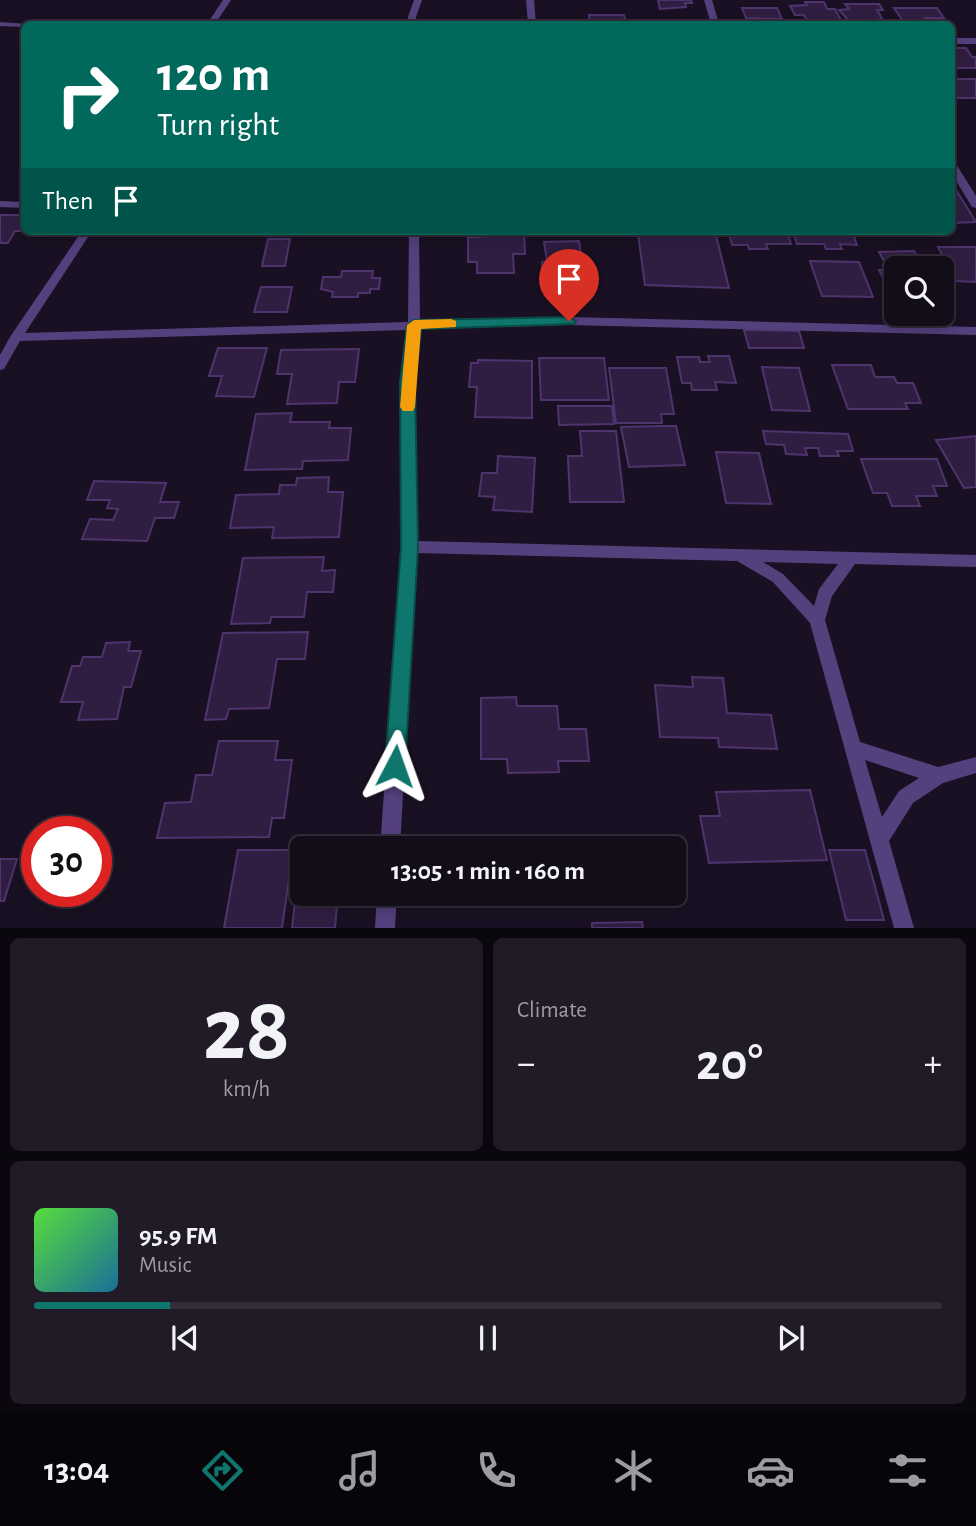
<!DOCTYPE html>
<meta charset="utf-8">
<style>
:root{--surface:#130d1a;--page:#201b27;--text:#f1f3f6;--muted:#9d9ca2;--line:#322d39;--accent:#0f766e}
body{margin:0;font-family:"Alegreya Sans",sans-serif;background:var(--page);color:var(--text);height:100vh;display:flex;flex-direction:column;font-size:26px;white-space:nowrap}
*{box-sizing:border-box;margin:0}
p{font-size:23px;color:var(--muted)}
.icon{flex:none;width:38px;height:38px;fill:none;stroke:currentColor;stroke-width:2;stroke-linecap:round;stroke-linejoin:round}
.map{position:relative;height:928px;overflow:hidden}
.side{display:flex;flex-direction:column;gap:10px;padding:10px;background:#0a070e;flex:1}
.side>*{flex:none}
.guide{position:absolute;left:21px;top:21px;width:934px;height:214px;border-radius:10px;box-shadow:0 4px 18px #0003,0 0 0 2px var(--line);background:#00695c;color:#fff;overflow:hidden}
.buttons{position:absolute;left:884px;top:256px;display:grid;gap:14px}
.buttons a{display:grid;place-items:center;width:70px;height:70px;border-radius:10px;background:var(--surface);box-shadow:0 4px 18px #0003,0 0 0 2px var(--line);font-size:35px}
.speed{position:absolute;left:21px;top:816px;display:flex;gap:14px;font-size:35px;font-weight:700;text-align:center}
.speed>*{display:grid;place-content:center;width:91px;height:91px;border-radius:50%;background:var(--surface);box-shadow:0 4px 18px #0003,0 0 0 2px var(--line);line-height:1}
.speed .limit{border:10px solid #d22;background:#fff;color:#111}
.pin{position:absolute;display:grid;place-items:center;width:60px;height:60px;color:#fff;margin:-72px -30px;border-radius:50% 50% 50% 0;rotate:-45deg;box-shadow:0 0 7px #0007}
.pin .icon{rotate:45deg}
.me{position:absolute;width:77px;margin:-38px;rotate:4deg;stroke-linejoin:round;filter:drop-shadow(0 0 5px #0008)}
.turn{display:flex;align-items:center;gap:24px;height:147px;padding:0 21px;font-size:32px}
.turn .icon{width:91px;height:91px;stroke-width:2.5}
.turn b{display:block;font-size:49px;line-height:60px}
.then{display:flex;align-items:center;height:66px;padding:0 21px;background:#0003;gap:14px;font-size:26px}
.big{font-size:52px;font-weight:600;line-height:1.1}
.side .tile{flex:1;display:flex;flex-direction:column;justify-content:center;gap:10px;min-width:0;padding:0 24px;border-radius:10px;background:var(--page)}
.side .dial{align-items:center;gap:0}
.dial b{font-size:91px;line-height:1}
.song{display:flex;align-items:center;gap:21px}
.cover{width:84px;height:84px;border-radius:10px;background:linear-gradient(135deg,hsl(110 70% 55%),hsl(200 70% 35%))}
.played{height:7px;border-radius:4px;background:linear-gradient(90deg,var(--accent) 15%,var(--line) 15%)}
.keys{display:flex;justify-content:space-around;direction:ltr}
.heat{display:flex;justify-content:space-between;align-items:center;font-size:38px;direction:ltr}
.side .tiles{flex:1;display:grid;gap:10px;grid-template-columns:1fr 1fr}
.tile:last-child{grid-column:span 2}
.trip{position:absolute;left:290px;top:836px;width:396px;height:70px;border-radius:10px;background:var(--surface);box-shadow:0 4px 18px #0003,0 0 0 2px var(--line);font-weight:600;line-height:70px;text-align:center}
.dock{display:flex;height:112px;justify-content:space-around;align-items:center;background:#08050a;color:var(--muted)}
.dock .icon{width:49px;height:49px}
.dock .selected{color:var(--accent)}
.dock b{font-size:32px;color:var(--text)}
.map>svg:first-child{display:block}
.building{fill:#301e42;stroke:#4f336c;stroke-width:2}
.lines{fill:none;stroke-linecap:round;stroke-linejoin:round}
.minor{fill:#55407e;fill-rule:evenodd}
.route{fill:#0f766e;stroke:#0a4d48;stroke-width:2}
.slow{fill:#f59e0b}
</style>
<div class="map">
<svg width="976" height="928" viewBox="0 0 976 928">
<rect width="100%" height="100%" fill="#191123"/>
<path class="building" d="M658 0H691L692 3H685L686 7 660 9Z
M805 2H824L827 9H835L843 24 808 22 804 15H795L790 6 807 5Z
M845 4H879L883 10H877L882 18 871 24 851 23 839 10 849 9Z
M742 8H777L782 19 746 18Z
M894 8H937L944 18H925L928 21H942L945 24H905Z
M589 15H624L626 23H590Z
M952 48H966L972 57H976V68H952Z
M952 79H976V98H952Z
M952 190H956L976 222 952 223Z
M0 215H24L23 231H15L8 243H0Z
M480 231H524L525 254H513L514 273H477V262H468V237H480Z
M793 231 852 232 857 245 840 244 842 249H826L824 244H797Z
M729 233 788 234 791 244H766L768 249H749L748 245H732Z
M638 234 716 235 729 288 645 285Z
M268 239H290L285 266H262Z
M579 241 585 278 559 279 558 275H542V262L547 261 544 242Z
M938 247H976V282L956 281Z
M914 251 924 268H896V288H888L879 270H889L879 252Z
M810 261 859 262 873 297 822 296Z
M342 271H373L372 278H380L379 289H370V293H358V297H332L333 292 321 289 323 277H341Z
M261 287H292L287 312H254Z
M744 330 799 331 804 348H749Z
M218 348H267L254 397 216 396 222 376H209Z
M359 349 355 382H339L337 403 287 404 292 374H277L281 350Z
M708 356H729L736 383 715 382 717 390H692L691 383H682L677 357H699L700 362H710Z
M539 358H604L609 400H541Z
M478 360 532 361V418L475 417 477 387H469L471 363H478Z
M832 365H871L875 377H894L897 383H913L921 403H905L908 409H848Z
M762 367 799 368 810 411 772 410Z
M609 368H666L674 414H661L662 423H616Z
M558 406H612L614 424 559 425Z
M292 413 290 422H330L329 428H351L348 460 303 461 302 469 245 470 256 414Z
M661 426H676L685 465 629 467 621 427Z
M580 431H616L624 502H570L568 456H582Z
M763 431 848 434 853 451H837L839 456H820L818 448H805L807 455 786 454 784 445 766 444Z
M976 436V487L964 488 936 440Z
M716 452 759 453 771 504 726 503Z
M498 456 535 458 532 512 493 510 495 497 479 496 482 473H497Z
M861 459H937L947 486H933L937 496H916L920 506H892L887 493H873Z
M329 477 328 492H343L339 537 272 538 274 527 230 528 236 495 279 494 280 485H296L297 478Z
M94 481 166 483 160 502H179L174 518H155L147 541 82 539 90 519 113 520 118 509 107 508 110 500H87Z
M324 557 322 571 335 570 333 592H307L304 617H271L270 623 231 624 243 558Z
M308 632 305 659H277L269 708 229 709 226 719 205 720 223 633Z
M130 642 128 651H141L131 687H124L117 719 78 720 83 702H61L72 666H80L83 657H102L106 643Z
M692 677 723 678 727 713 771 715 777 749 719 747 718 738 660 737 655 685 693 687Z
M516 697 517 706H557L559 729H586L589 761H558L559 772 508 773 507 759H481V698Z
M219 741H278L275 760H292L284 818H272L269 837 157 838 165 803 191 802 196 775H212Z
M810 790 827 860 709 863 700 816H720L716 792Z
M301 848H341L303 849V894H338L335 928H292Z
M238 850H293L282 928H224Z
M829 850H865L884 920H846Z
M0 859H17L4 901H0Z
M642 922 643 928H592V923Z"/>
<g class="lines">
<path class="minor" d="M223 0H231L215 24H207Z
M414 0H422L416 17 417 24H409L408 17Z
M526 0H534L536 24H528Z
M704 0H712L719 24H711Z
M0 22 28 24H24V27L0 26Z
M952 38H976V44H952Z
M952 163 956 164 976 196V208L972 207 952 174Z
M0 201 24 202V208L0 207Z
M82 231H92L25 333 408 322 409 231H419L420 321 569 317 976 327V335L569 325 420 329 414 383 416 541 976 555V567L855 564 832 596 825 620 860 742 938 767 976 757V773L943 783 913 803 889 841 914 928H894L810 623 773 582 737 561 416 553 400 849H380L401 547 402 383 407 330 20 341 4 369 0 370V355L10 337ZM763 562 838 564 819 589 814 606 783 574ZM865 760 919 778 899 791 882 817Z
M377 894H397L395 928H375Z"/>
</g>
<path class="route" d="M569 317 576 321 574 324 421 329 415 383 418 547 405 766 402 773 395 776 388 773 385 766 401 547 400 383 407 325 414 320Z"/>
<path class="slow" d="M451 319 456 321V327L421 329 415 407 413 411H403L400 407 407 325 414 320Z"/>
</svg>
<div class="buttons">
<a><svg class="icon" aria-label="search" viewBox="0 0 24 24"><circle cx="10" cy="10" r="6"/><path d="M15 15l6 6"/></svg></a>
</div>
<div class="speed"><div class="limit">30</div></div>
<div class="pin" style="left:569px;top:321px;background:#d93025"><svg class="icon" aria-label="arrive" viewBox="0 0 24 24"><path d="M6 21V4h12l-3 4 3 4H6"/></svg></div>
<svg class="me" style="left:395px;top:766px" viewBox="-20 -20 40 40"><path d="M0-17L14 15 0 8-14 15z" fill="#0f766e" stroke="#fff" stroke-width="4"/></svg>
<div class="trip">13:05 · 1 min · 160 m</div>
<div class="guide">
<div class="turn"><svg class="icon" aria-label="right" viewBox="0 0 24 24"><path d="M7 20v-9h11M14 6l5 5-5 5"/></svg><div><b>120 m</b>Turn right</div></div>
<div class="then">Then<svg class="icon" aria-label="arrive" viewBox="0 0 24 24"><path d="M6 21V4h12l-3 4 3 4H6"/></svg></div>
</div>
</div>
<section class="side">
<div class="tiles">
<div class="tile dial"><b>28</b><p>km/h</p></div>
<div class="tile"><p>Climate</p>
<div class="heat"><a>−</a><b class="big">20°</b><a>+</a></div>
</div>
<div class="tile">
<div class="song"><i class="cover"></i><div><b>95.9 FM</b><p>Music</p></div></div>
<div class="played"></div>
<div class="keys"><svg class="icon" aria-label="previous" viewBox="0 0 24 24"><path d="M18 5L8 12l10 7zM5 5v14"/></svg><svg class="icon" aria-label="pause" viewBox="0 0 24 24"><path d="M8 5v14M16 5v14"/></svg><svg class="icon" aria-label="next" viewBox="0 0 24 24"><path d="M6 5l10 7-10 7zM19 5v14"/></svg></div>
</div>
</div>
</section>
<nav class="dock">
<b>13:04</b>
<svg class="icon selected" aria-label="directions" viewBox="0 0 24 24"><path d="M12 3l9 9-9 9-9-9zM9 14v-3h6M13 9l2 2-2 2"/></svg>
<svg class="icon" aria-label="music" viewBox="0 0 24 24"><path d="M9 18V5l10-2v13"/><circle cx="6" cy="18" r="3"/><circle cx="16" cy="16" r="3"/></svg>
<svg class="icon" aria-label="phone" viewBox="0 0 24 24"><path d="M5 4h4l2 5-3 2q2 4 5 5l2-3 5 2v4C11 20 4 13 5 4z"/></svg>
<svg class="icon" aria-label="climate" viewBox="0 0 24 24"><path d="M12 3v18M4 7l16 10M4 17L20 7"/></svg>
<svg class="icon" aria-label="car" viewBox="0 0 24 24"><path d="M5 17H2v-5l4-1 3-4h7l3 4 3 1v5h-3M9 17h6M6 11h13"/><circle cx="7" cy="17" r="2"/><circle cx="17" cy="17" r="2"/></svg>
<svg class="icon" aria-label="filters" viewBox="0 0 24 24"><path d="M4 7h16M4 17h16"/><circle cx="9" cy="7" r="2"/><circle cx="15" cy="17" r="2"/></svg>
</nav>
